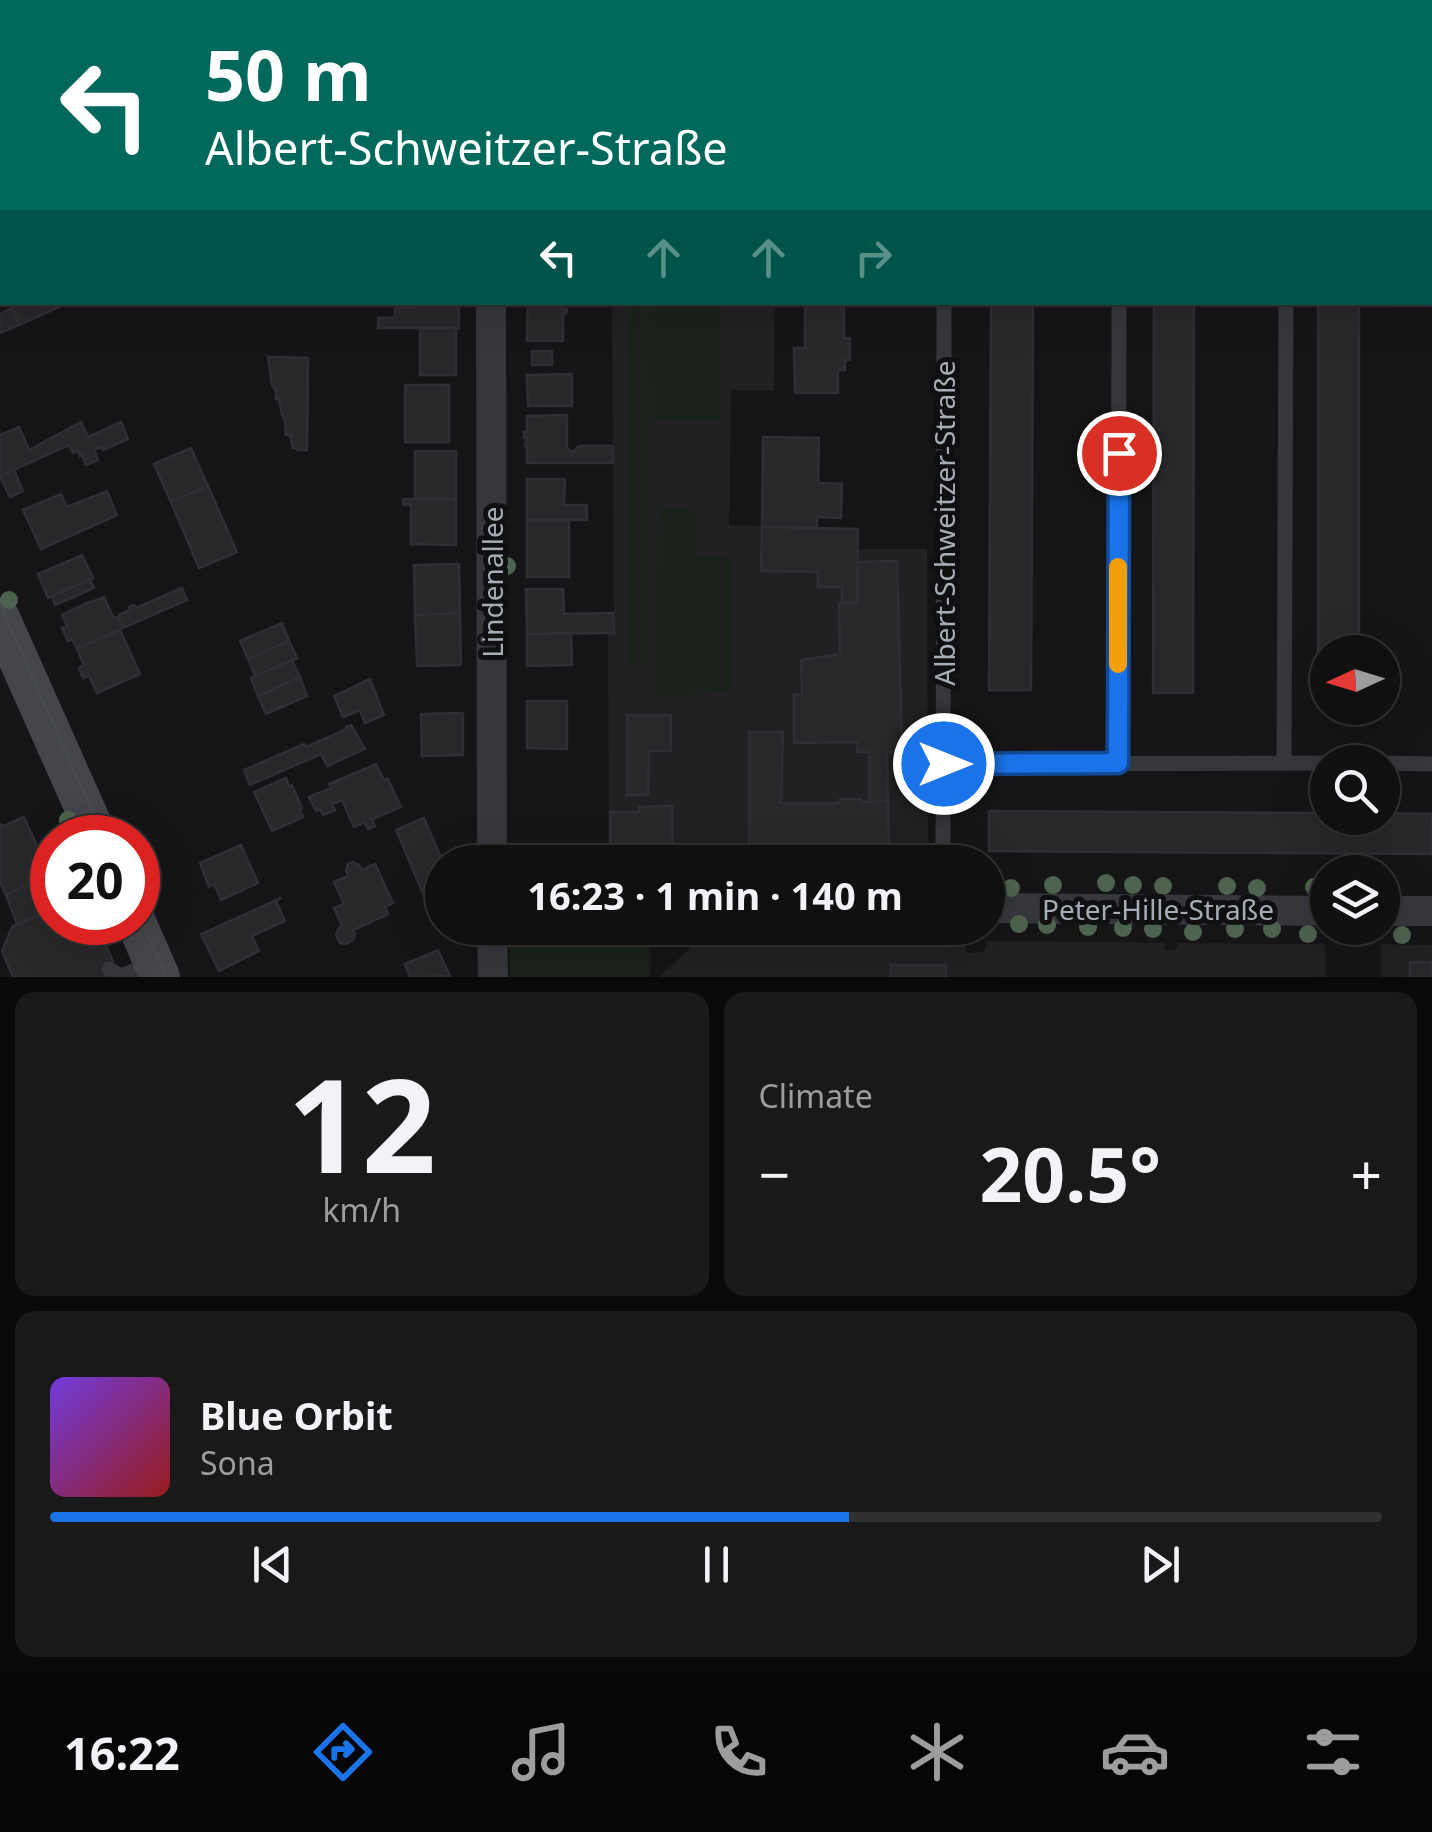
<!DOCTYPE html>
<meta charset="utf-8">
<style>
:root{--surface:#101011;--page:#19191a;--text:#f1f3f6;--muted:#9c9d9f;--line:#303031;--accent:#1a73e8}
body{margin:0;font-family:"Noto Sans",sans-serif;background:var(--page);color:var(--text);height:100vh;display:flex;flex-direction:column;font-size:38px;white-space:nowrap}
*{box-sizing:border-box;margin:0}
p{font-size:32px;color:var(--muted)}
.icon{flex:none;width:55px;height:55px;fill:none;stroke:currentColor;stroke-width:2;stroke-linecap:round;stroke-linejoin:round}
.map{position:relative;height:977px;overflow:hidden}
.drawer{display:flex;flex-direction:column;gap:15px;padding:15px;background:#090909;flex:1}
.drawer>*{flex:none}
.hud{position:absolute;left:0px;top:0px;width:1432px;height:305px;box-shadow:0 10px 40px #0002,0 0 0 2px var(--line);background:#00695c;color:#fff;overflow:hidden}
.needle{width:65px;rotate:266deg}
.buttons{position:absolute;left:1310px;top:635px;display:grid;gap:20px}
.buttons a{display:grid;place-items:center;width:90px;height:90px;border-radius:50%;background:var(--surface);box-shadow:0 10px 40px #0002,0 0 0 2px var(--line);font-size:50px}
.speed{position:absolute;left:30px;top:815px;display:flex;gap:20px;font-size:50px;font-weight:700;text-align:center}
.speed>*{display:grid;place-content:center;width:130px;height:130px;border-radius:50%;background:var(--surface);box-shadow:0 10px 40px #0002,0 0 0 2px var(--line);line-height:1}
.speed .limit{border:15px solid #d22;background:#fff;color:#111}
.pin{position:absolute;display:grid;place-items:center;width:85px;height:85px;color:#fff;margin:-42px;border:5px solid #fff;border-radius:50%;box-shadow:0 2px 10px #0007}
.me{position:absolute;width:110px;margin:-55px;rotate:90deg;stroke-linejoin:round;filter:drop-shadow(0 0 8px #0008)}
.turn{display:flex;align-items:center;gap:35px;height:210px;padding:0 40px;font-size:45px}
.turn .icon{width:130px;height:130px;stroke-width:2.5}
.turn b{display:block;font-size:70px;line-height:85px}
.lanes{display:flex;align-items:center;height:95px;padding:0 40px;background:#0003;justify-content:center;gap:50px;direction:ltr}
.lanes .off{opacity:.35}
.big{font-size:75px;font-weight:700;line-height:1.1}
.drawer .tile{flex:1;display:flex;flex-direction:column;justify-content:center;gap:15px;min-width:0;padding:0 35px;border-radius:20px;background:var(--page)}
.drawer .dial{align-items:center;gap:0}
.dial b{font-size:130px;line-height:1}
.song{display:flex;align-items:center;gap:30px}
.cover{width:120px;height:120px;border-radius:15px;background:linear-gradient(135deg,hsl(260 70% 55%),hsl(0 70% 35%))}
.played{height:10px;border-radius:5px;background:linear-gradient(90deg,var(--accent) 60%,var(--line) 60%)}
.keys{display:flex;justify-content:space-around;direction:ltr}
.heat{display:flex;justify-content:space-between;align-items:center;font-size:55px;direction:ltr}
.drawer .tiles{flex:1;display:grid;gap:15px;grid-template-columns:1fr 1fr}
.tile:last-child{grid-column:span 2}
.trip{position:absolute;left:425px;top:845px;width:580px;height:100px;border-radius:50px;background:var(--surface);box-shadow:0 10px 40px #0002,0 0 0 2px var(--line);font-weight:700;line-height:100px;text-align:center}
.dock{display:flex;height:160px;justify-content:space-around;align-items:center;background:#060607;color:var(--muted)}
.dock .icon{width:70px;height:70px}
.dock .selected{color:var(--accent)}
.dock b{font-size:45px;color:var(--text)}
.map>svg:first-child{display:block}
.built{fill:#212124}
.green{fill:#1b221b}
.building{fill:#28282b;stroke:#2f2f33;stroke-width:2.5}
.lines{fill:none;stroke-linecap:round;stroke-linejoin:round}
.service{stroke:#36373c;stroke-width:15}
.minor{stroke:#36373c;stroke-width:30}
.secondary{stroke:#44464c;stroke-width:40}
.tram{stroke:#494b51;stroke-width:2.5}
.tree{fill:#4e634f}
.route-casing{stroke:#114b97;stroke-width:25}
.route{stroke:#1a73e8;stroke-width:18}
.slow{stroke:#f59e0b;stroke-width:18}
.labels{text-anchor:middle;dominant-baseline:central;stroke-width:10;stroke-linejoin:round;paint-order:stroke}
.street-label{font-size:28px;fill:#a6adb7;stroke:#101012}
</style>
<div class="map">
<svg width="1432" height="977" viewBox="0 0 1432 977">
<rect width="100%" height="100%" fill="#151517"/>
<path class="built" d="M612 303H775L774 390H731L729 525 858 529 859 549H927L928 862H609L608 633 614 632Z
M700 939 964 941 967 953 984 952 987 941 1164 943 1165 950H1176L1178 943 1325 944 1326 977H659Z
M1381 944 1432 945V977H1381Z"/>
<path class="green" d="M628 303H646V666H628Z
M649 303H721V419L650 420Z
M659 507 696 510 695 555 733 558 732 691 655 697Z
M509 940H651L650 977H510Z"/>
<path class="building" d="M26 302H70L19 325 12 308Z
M414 302H459V328H378V318H395V308H414Z
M528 302H563V309H567L566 314H563V341H527Z
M805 302H844V338H850V360H845V370H838V393H795L794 348H805Z
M991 302H1033L1031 690H989Z
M1154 302H1194L1193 693H1153Z
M1318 302H1359V652H1328V693H1318Z
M12 308 19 325 0 333V314Z
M420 328H456V375H420Z
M532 351H552V365H532Z
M268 357 308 358 307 450H297V448H293L290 435H286L285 421 282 415 279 399H276V391L272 385Z
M572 374V406H528L527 375Z
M405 385H449V442H405Z
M567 415V448L573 452 579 446H613V463H527V446H525L527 438H524V432H527V416Z
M81 422 88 437 121 422 128 439 103 450 101 447 94 450 98 460 86 465 82 455 80 456 78 451 73 453 69 445 0 476V435L19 427 29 450Z
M763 437 819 438 818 483 842 484 841 518 817 517V528L762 527Z
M191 448 208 486 171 502 154 464Z
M415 451H456V499H415Z
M14 470 23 491 10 497 0 476Z
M527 479H565L564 505H587V520H527Z
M208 486 237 552 199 568 171 502Z
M107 491 117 515 41 549 23 510 61 494 67 507Z
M403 499H456V545L411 544V505H403Z
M527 520 569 521V577H527Z
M762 527 858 529 857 603H842V587H818V572L761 571Z
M82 555 93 578 48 598 38 574Z
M897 561 902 751 887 752 888 801 869 802V752H857V742L794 743V694L802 695 801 660 840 654 839 603H857L858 562Z
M459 564 460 613 415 615 414 565Z
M90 579 94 588 55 605 52 596Z
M182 588 187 600 123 628 118 618 119 615 130 610 129 607 134 605 136 608Z
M526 589H563L564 614 613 613 614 633 527 634Z
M104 597 113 617 118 618 123 628 77 649 72 639 68 641 62 628 67 626 62 615 89 602V603Z
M460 613 461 665 417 666 415 615Z
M282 623 289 641 248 659 240 641Z
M120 630 140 674 97 693 89 676 83 678 79 668 84 665 77 649Z
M571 633 572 665 527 666V634Z
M289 641 297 658 255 676 248 659Z
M292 660 300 677 258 696 251 678Z
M300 677 307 696 266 714 258 696Z
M370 679 384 715 365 723 360 710 343 717 334 696Z
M527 701H567V749L527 748Z
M463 713V755L422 756 421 714Z
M627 715H671V751H649L648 795H627Z
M351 725 365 749 327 766 321 754 250 785 244 770 304 744 306 747 347 729 346 727Z
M749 732H783L781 803H840V799H861V802L888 801 889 858H779V855H749Z
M376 764 384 780 388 779 401 807 372 819 375 826 368 829 365 822 354 827 342 800 332 804 335 810 323 815 320 809 316 811 309 797 331 788 329 784Z
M286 778 289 787 292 785 302 808 300 809 303 817 272 831 254 792Z
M672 806V855H669V861H610V812H639V807Z
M989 811 1328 813V818H1382V813L1432 814V854L989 851Z
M24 817 37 846 41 844 48 860 44 862 50 874 6 895 0 882V824L3 826Z
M424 818 443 862 442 913 433 917 396 830Z
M241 845 258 883 221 900 214 884 209 887 200 863Z
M353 862 359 865 362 870 375 864 393 903 385 907 388 914 353 930 355 934 353 940 346 944 340 943 336 935 339 928 342 926 334 908 344 904 334 882 348 876 346 870 348 864Z
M50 874 52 880V909L17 924 6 895Z
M281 898 276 901 285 921 252 936 259 951 219 971 201 934Z
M52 909V922H96L113 961 105 977H13L2 951 12 927Z
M438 950 450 976 410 977 405 964Z
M1410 962H1432V977H1410Z
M891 965H946V977H891Z"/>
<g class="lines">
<path class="service" d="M1118 763 1119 302
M1284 763 1286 302
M1382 763 1432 764
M943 764 1328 763
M943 862 944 302
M109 969 121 976 151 964"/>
<path class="minor" d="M490 0V2
M1430 219H1432
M491 302 492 862
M988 908 1328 911
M1382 911H1432
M492 928 493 977"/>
<path class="secondary" d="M0 618 98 838
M136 922 160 977"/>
<path class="tram" d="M0 604 104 838
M138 912 166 977"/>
</g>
<g class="tree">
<circle cx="507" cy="566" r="9"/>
<circle cx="9" cy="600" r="9"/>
<circle cx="68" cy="820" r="9"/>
<circle cx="1106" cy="883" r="9"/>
<circle cx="1053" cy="885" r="9"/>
<circle cx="1133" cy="885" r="9"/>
<circle cx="1163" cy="886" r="9"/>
<circle cx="1227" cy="886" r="9"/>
<circle cx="1314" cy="887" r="9"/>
<circle cx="1011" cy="888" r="9"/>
<circle cx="1257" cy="888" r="9"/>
<circle cx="1019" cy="924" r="9"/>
<circle cx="1047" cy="925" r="9"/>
<circle cx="1088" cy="927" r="9"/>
<circle cx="1123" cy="928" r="9"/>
<circle cx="1153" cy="929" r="9"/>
<circle cx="1235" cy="929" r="9"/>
<circle cx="1272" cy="929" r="9"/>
<circle cx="1193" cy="932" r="9"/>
<circle cx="1308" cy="934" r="9"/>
<circle cx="1402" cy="935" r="9"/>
</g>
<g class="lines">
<defs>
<path id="route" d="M944 764 1118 763 1119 453"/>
</defs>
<use href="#route" class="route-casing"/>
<use href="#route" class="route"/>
<path class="slow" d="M1118 664V567"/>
</g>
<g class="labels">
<g class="street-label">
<text transform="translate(944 523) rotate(-90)">Albert-Schweitzer-Straße</text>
<text transform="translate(492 582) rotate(-90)">Lindenallee</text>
<text x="1158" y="909">Peter-Hille-Straße</text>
</g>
</g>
</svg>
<div class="buttons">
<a><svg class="needle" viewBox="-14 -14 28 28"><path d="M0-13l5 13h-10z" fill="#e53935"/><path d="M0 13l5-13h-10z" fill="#9c9d9f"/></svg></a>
<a><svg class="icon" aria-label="search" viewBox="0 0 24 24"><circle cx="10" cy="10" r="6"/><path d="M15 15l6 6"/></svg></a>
<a><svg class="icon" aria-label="layers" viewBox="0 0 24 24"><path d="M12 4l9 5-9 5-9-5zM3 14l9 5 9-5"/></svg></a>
</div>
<div class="speed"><div class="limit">20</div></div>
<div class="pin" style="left:1119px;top:453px;background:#d93025"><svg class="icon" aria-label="arrive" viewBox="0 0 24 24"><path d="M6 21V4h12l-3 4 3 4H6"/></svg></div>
<svg class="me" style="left:944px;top:764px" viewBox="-20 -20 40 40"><circle r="17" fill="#1a73e8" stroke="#fff" stroke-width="3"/><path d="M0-11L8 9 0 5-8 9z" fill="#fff"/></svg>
<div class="trip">16:23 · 1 min · 140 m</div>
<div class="hud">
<div class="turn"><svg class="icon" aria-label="left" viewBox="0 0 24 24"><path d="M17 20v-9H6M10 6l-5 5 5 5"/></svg><div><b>50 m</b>Albert-Schweitzer-Straße</div></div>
<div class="lanes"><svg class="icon" aria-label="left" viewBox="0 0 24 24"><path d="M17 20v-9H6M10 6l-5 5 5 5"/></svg><svg class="icon off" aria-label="ahead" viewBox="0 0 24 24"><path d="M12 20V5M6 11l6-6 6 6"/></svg><svg class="icon off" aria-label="ahead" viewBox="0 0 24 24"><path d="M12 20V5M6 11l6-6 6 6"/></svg><svg class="icon off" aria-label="right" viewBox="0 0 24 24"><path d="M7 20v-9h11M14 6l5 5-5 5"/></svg></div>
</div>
</div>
<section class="drawer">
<div class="tiles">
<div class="tile dial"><b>12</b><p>km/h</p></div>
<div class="tile"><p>Climate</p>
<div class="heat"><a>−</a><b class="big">20.5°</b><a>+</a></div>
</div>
<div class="tile">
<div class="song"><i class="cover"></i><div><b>Blue Orbit</b><p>Sona</p></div></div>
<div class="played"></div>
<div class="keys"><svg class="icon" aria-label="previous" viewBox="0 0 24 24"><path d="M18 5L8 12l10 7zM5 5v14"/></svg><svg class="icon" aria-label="pause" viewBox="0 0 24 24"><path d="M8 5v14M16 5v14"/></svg><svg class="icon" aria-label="next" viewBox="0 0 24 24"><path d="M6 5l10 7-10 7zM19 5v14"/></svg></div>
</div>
</div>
</section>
<nav class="dock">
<b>16:22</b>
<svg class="icon selected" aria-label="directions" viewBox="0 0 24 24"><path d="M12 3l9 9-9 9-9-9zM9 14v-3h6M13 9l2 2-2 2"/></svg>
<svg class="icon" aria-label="music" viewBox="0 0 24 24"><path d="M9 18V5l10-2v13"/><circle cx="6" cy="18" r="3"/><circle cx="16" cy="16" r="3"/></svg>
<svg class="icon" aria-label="phone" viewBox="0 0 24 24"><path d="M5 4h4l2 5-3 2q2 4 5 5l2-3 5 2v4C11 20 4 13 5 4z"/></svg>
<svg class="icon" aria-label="climate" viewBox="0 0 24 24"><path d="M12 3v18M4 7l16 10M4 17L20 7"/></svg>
<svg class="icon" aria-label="car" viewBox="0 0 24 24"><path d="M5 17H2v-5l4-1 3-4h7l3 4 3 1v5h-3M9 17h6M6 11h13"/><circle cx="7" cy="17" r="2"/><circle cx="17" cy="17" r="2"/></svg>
<svg class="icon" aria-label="filters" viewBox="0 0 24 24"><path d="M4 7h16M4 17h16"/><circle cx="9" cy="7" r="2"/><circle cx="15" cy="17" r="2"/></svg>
</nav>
